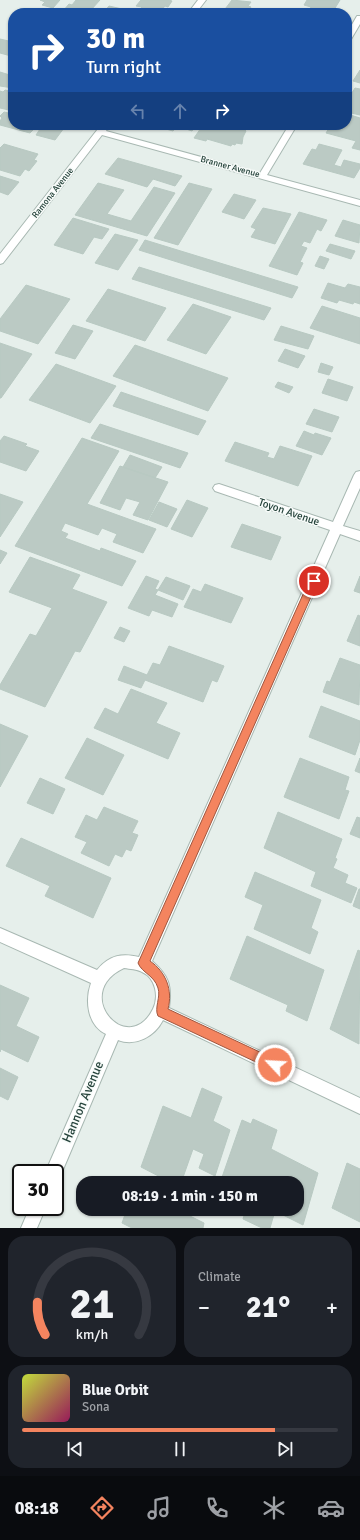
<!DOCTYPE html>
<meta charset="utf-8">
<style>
:root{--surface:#171b24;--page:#20242c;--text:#f1f3f6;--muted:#9ea1a6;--line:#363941;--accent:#f4845f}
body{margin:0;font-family:Signika,sans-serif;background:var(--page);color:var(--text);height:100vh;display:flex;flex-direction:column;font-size:15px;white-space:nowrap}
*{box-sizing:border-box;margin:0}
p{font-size:13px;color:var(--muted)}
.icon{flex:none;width:22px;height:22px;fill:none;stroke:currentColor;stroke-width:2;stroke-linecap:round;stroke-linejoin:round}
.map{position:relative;height:1228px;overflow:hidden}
.side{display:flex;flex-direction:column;gap:8px;padding:8px;background:#0d0f14;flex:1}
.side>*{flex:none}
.top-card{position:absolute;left:8px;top:8px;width:344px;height:122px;border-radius:16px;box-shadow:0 1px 3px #0004;background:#1a4fa0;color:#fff;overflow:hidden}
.speed{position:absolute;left:12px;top:1164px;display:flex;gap:8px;font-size:20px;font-weight:700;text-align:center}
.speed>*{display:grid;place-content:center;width:52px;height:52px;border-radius:50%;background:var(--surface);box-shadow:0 1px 3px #0004;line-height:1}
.speed .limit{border:2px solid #111;border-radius:6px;background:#fff;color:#111}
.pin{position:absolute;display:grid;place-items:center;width:34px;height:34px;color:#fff;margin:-17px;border:2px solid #fff;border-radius:50%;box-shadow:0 1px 4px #0007}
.me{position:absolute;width:44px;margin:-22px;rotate:295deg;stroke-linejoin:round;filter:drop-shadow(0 0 3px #0008)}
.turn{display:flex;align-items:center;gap:14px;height:84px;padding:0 12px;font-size:18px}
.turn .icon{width:52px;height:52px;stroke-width:2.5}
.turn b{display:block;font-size:28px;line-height:34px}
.lanes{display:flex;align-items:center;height:38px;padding:0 12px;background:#0003;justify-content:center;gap:20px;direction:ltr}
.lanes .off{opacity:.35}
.big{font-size:30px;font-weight:800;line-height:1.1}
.side .widget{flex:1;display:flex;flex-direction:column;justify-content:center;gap:6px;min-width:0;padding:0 14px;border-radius:16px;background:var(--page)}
.side .dial{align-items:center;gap:0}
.dial svg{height:104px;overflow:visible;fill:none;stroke:var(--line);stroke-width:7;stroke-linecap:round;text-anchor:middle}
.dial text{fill:var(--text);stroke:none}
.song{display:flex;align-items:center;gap:12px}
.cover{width:48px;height:48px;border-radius:6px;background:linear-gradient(135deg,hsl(70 70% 55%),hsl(330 70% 35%))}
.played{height:4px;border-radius:2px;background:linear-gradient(90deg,var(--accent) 80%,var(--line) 80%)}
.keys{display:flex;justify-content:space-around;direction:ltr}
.heat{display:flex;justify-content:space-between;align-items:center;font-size:22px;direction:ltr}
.side .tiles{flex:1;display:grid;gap:8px;grid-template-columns:1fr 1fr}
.widget:last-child{grid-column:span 2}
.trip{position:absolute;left:76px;top:1176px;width:228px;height:40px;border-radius:16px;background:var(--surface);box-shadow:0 1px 3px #0004;font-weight:800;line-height:40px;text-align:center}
.dock{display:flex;height:64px;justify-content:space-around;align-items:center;background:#090b0e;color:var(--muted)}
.dock .icon{width:28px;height:28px}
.dock .current{color:var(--accent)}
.dock b{font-size:18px;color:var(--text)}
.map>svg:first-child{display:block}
.building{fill:#bbcac4;stroke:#b8c9c2}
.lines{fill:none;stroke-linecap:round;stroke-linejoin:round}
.minor-casing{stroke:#a8b8b2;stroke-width:2}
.minor{fill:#fff;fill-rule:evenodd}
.route{fill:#f4845f;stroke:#9f563e}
.labels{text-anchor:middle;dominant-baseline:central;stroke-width:3;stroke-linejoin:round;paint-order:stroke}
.far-street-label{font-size:9px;fill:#24423a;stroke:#f7fbf9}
.street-label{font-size:11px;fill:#24423a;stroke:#f7fbf9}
.near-street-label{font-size:13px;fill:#24423a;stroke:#f7fbf9}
</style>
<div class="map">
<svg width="360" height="1228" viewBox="0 0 360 1228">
<rect width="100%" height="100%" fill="#e6efeb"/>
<path class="building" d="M40 0H60L53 8 42 5 45 2Z
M76 0H100L91 10H89L86 13H70L63 11 69 4 72 5Z
M141 0H169L172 1 168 7 165 6 159 13H148L139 11 142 7 136 6Z
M232 0 251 2 248 6 251 7 247 13H222Z
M307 0H340L332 13 310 9 311 7 304 5Z
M109 6 135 12 103 13Z
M0 39 13 42V55L11 56 0 53Z
M360 70V83L353 81Z
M0 72 13 76V88L0 86Z
M355 88 360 89V115L347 112V93H352Z
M5 90 13 92V111L0 108V91L3 92Z
M4 112 13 114V125H53L64 128 55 140 36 135 40 129 35 128 30 133 0 125V121L2 118 0 116Z
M347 114 360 118V150L352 148 356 141 326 133 331 125H347Z
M152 125H196L192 131 177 126 173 131Z
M203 125 217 126 248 125 245 130 246 131 243 137 242 144 236 143 235 145 232 144 231 146 207 139 206 141 194 138Z
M4 144 38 154 34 160 37 161 29 171 25 169 20 176 0 170V148Z
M319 144 342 150 334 165 341 167 344 160 360 164V168L354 178 303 164 312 149 316 150Z
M118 158 182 176 175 186 153 179 147 187 105 174Z
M0 176 19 182 8 195 0 192Z
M98 183 124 190 107 214 131 221 154 187 175 193 147 236 75 215Z
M189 183 212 189 178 245 154 238Z
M234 194 256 200 244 219 222 212Z
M263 208 291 214 275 244 251 237 256 229 251 227Z
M299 212 327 220 321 231 317 229 310 243 304 241 301 246 307 248 300 262 303 263 297 275 269 266Z
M73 218 109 229 102 239 94 237 83 254 54 245Z
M343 220 360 225 359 243 335 236Z
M115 234 138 240 118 270 95 263Z
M145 240 298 287 292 298 139 250Z
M330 244 355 251 351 259 326 251Z
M320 256 329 259 324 269 315 266Z
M139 267 271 308 264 320 132 279Z
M328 283 345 288 348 284 360 287V304L354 302 353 304 339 300 337 303 321 298Z
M26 285 70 299 38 344 0 331V319Z
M108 289 166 308 145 341 86 321Z
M193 304 231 317 206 354 167 340Z
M322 306 360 318V344L310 328Z
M73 325 93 331 75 359 55 353Z
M281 326 314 336 308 349 274 340Z
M0 343 32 354 1 398H0Z
M135 345 228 378 208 411 113 376Z
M285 349 305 356 298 368 278 361Z
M321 363 333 367 329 375 318 372Z
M56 364 116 386 90 423 29 400Z
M328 379 353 387 347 401 322 393Z
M278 382 293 387 289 393 275 387Z
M121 392 206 421 198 435 113 406Z
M314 409 339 417 332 432 306 424Z
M100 424 188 453 180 468 91 438Z
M304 431 314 435 315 433 331 438 322 455 296 446Z
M4 436 27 444 25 446 39 451 26 471 0 462V441Z
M82 438 119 451 87 504 156 529 143 553 113 542 117 534 102 528 98 535 65 523 61 531 68 534 65 538 100 551 101 548 136 561 122 586 15 546Z
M235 442 269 453 267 457 274 459 280 446 312 456 298 486 225 461Z
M130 455 162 467 155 478 123 467Z
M120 466 168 482 148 520 133 515 140 502 126 498 120 510 100 503Z
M0 494 23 502 0 537Z
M187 500 208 508 192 537 171 529Z
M159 502 177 509 167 527 149 520Z
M242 524 281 537 271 560 231 547Z
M0 550 7 553 0 564Z
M30 557 80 575 72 589 107 602 80 652 75 651 45 707 0 689V685L30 634 36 636 52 608 9 592Z
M146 576 159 581 155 589 158 590 155 595 178 604 172 617 152 610 149 616 128 608Z
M360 576V593L354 591Z
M166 577 190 586 183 600 158 590Z
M205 584 243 598 231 623 184 607 193 589 201 592Z
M358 615 360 616V646L347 641Z
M120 627 130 631 124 642 114 638Z
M169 646 224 666 217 682 212 680 203 702 145 680 141 688 118 680 124 666 147 675 153 663 160 665Z
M340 658 360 665 359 705 323 692 327 681 330 682Z
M131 689 167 703 156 723 180 733 168 759 94 728 105 708 118 714Z
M321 706 360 721V740L355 755 309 737Z
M0 724 28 736 0 787Z
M87 738 124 755 103 795 65 778Z
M300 758 349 777 345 790 349 791 339 819 284 797Z
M360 758V773L355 771Z
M40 778 65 789 53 814 27 803Z
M104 807 138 821 132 833 138 835 131 851 126 849 122 857 115 854 109 866 81 853 87 842 75 837 86 815 97 820Z
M278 812 342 839 335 858 337 859 333 868 348 875 345 883 357 888 351 903 311 886 316 872 264 848Z
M357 817 360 818V838L350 834Z
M21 838 111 878 93 918 45 896 50 886 6 866Z
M255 872 321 900 311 928 318 932 310 954 254 929 263 905 245 897Z
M359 889H360V909L353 906Z
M247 936 324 970 307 1021 286 1011 288 1005 230 979Z
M358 950 360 951 359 1044 330 1029Z
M0 985 29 998 16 1026 39 1037 28 1062 1 1049 0 1052Z
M0 1068 18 1077 8 1100 0 1096Z
M202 1088 222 1097 213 1121 230 1130 215 1176 199 1168 204 1154 193 1149 181 1183H172L141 1167 163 1106 191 1118Z
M253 1119 277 1130 271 1149 318 1173 303 1225 275 1211 270 1228H262L243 1219 246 1209H297V1183H220L242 1120 251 1124Z
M347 1163 360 1169V1222L332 1208Z
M127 1209H176L204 1223 203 1228H132L122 1223Z"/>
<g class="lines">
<defs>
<path id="minor" d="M198 0H206L196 13H188Z
M357 16H360V24L350 41H347V33Z
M101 125H109L106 131 260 173 289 125H297L267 175 360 200V206L102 135 3 263 0 264V254Z
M360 471V488L343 526 360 531V541L340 534 152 961C169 976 172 985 169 1008L360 1098V1114L163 1020C155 1036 136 1047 118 1040L59 1179 55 1180V1173H45L106 1034C87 1025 85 1000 91 983L0 942V928L97 970C109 955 122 953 139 957L330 530 215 491 213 488 215 485 219 484 333 522 354 475 356 472ZM124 968C130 969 137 969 142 972 156 978 159 997 153 1009 128 1059 70 993 124 968Z
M30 1207H46L37 1228H21Z"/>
</defs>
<use href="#minor" class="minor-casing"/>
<use href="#minor" class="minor"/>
</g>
<path class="route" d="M314 577 318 581 150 961C166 972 173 990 168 1009L279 1061 281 1065 279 1069 275 1071 158 1016C154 1008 161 997 158 988 154 975 142 973 138 963L309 581Z"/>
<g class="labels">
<g class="far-street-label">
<text transform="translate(230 167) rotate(15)">Branner Avenue</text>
<text transform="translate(53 193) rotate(-52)">Ramona Avenue</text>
</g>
<g class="street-label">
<text transform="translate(289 512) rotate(19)">Toyon Avenue</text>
</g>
<g class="near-street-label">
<text transform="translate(83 1102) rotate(-67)">Hannon Avenue</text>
</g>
</g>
</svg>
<div class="speed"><div class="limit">30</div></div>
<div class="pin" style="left:314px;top:581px;background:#d93025"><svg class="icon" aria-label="arrive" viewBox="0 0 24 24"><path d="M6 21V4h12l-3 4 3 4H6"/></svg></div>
<svg class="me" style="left:275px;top:1065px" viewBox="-20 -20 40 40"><circle r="17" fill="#f4845f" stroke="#fff" stroke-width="3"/><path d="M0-11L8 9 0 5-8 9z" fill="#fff"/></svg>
<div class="trip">08:19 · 1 min · 150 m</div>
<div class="top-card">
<div class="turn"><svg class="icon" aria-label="right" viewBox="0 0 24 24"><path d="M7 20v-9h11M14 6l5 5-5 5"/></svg><div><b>30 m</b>Turn right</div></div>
<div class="lanes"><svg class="icon off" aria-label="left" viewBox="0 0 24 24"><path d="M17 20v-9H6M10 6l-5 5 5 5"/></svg><svg class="icon off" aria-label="ahead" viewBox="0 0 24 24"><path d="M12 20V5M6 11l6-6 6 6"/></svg><svg class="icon" aria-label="right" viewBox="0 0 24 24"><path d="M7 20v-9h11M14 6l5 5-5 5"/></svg></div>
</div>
</div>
<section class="side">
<div class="tiles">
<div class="widget dial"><svg viewBox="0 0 100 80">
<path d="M14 69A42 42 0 1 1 86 69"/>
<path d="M14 69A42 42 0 0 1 8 44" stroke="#f4845f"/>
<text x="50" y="56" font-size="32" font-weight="700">21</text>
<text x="50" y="72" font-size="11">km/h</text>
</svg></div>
<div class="widget"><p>Climate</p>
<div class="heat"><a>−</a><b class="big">21°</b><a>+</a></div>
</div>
<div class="widget">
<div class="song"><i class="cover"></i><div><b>Blue Orbit</b><p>Sona</p></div></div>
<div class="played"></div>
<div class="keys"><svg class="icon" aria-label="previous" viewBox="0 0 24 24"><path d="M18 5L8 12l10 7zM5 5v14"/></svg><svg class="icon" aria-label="pause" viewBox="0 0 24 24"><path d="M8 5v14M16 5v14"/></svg><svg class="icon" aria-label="next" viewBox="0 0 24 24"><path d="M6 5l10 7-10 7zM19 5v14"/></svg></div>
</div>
</div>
</section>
<nav class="dock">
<b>08:18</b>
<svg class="icon current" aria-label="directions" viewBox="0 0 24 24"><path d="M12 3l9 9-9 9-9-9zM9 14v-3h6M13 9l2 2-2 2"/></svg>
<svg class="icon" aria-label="music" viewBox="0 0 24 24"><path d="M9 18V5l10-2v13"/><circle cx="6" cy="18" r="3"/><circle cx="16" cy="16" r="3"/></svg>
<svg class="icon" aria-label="phone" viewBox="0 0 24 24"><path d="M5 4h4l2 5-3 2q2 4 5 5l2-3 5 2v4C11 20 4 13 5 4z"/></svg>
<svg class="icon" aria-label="climate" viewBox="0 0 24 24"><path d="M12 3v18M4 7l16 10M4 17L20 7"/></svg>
<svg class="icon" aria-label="car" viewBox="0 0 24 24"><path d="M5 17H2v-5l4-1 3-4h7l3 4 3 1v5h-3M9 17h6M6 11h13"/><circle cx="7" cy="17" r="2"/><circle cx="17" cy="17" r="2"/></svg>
</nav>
